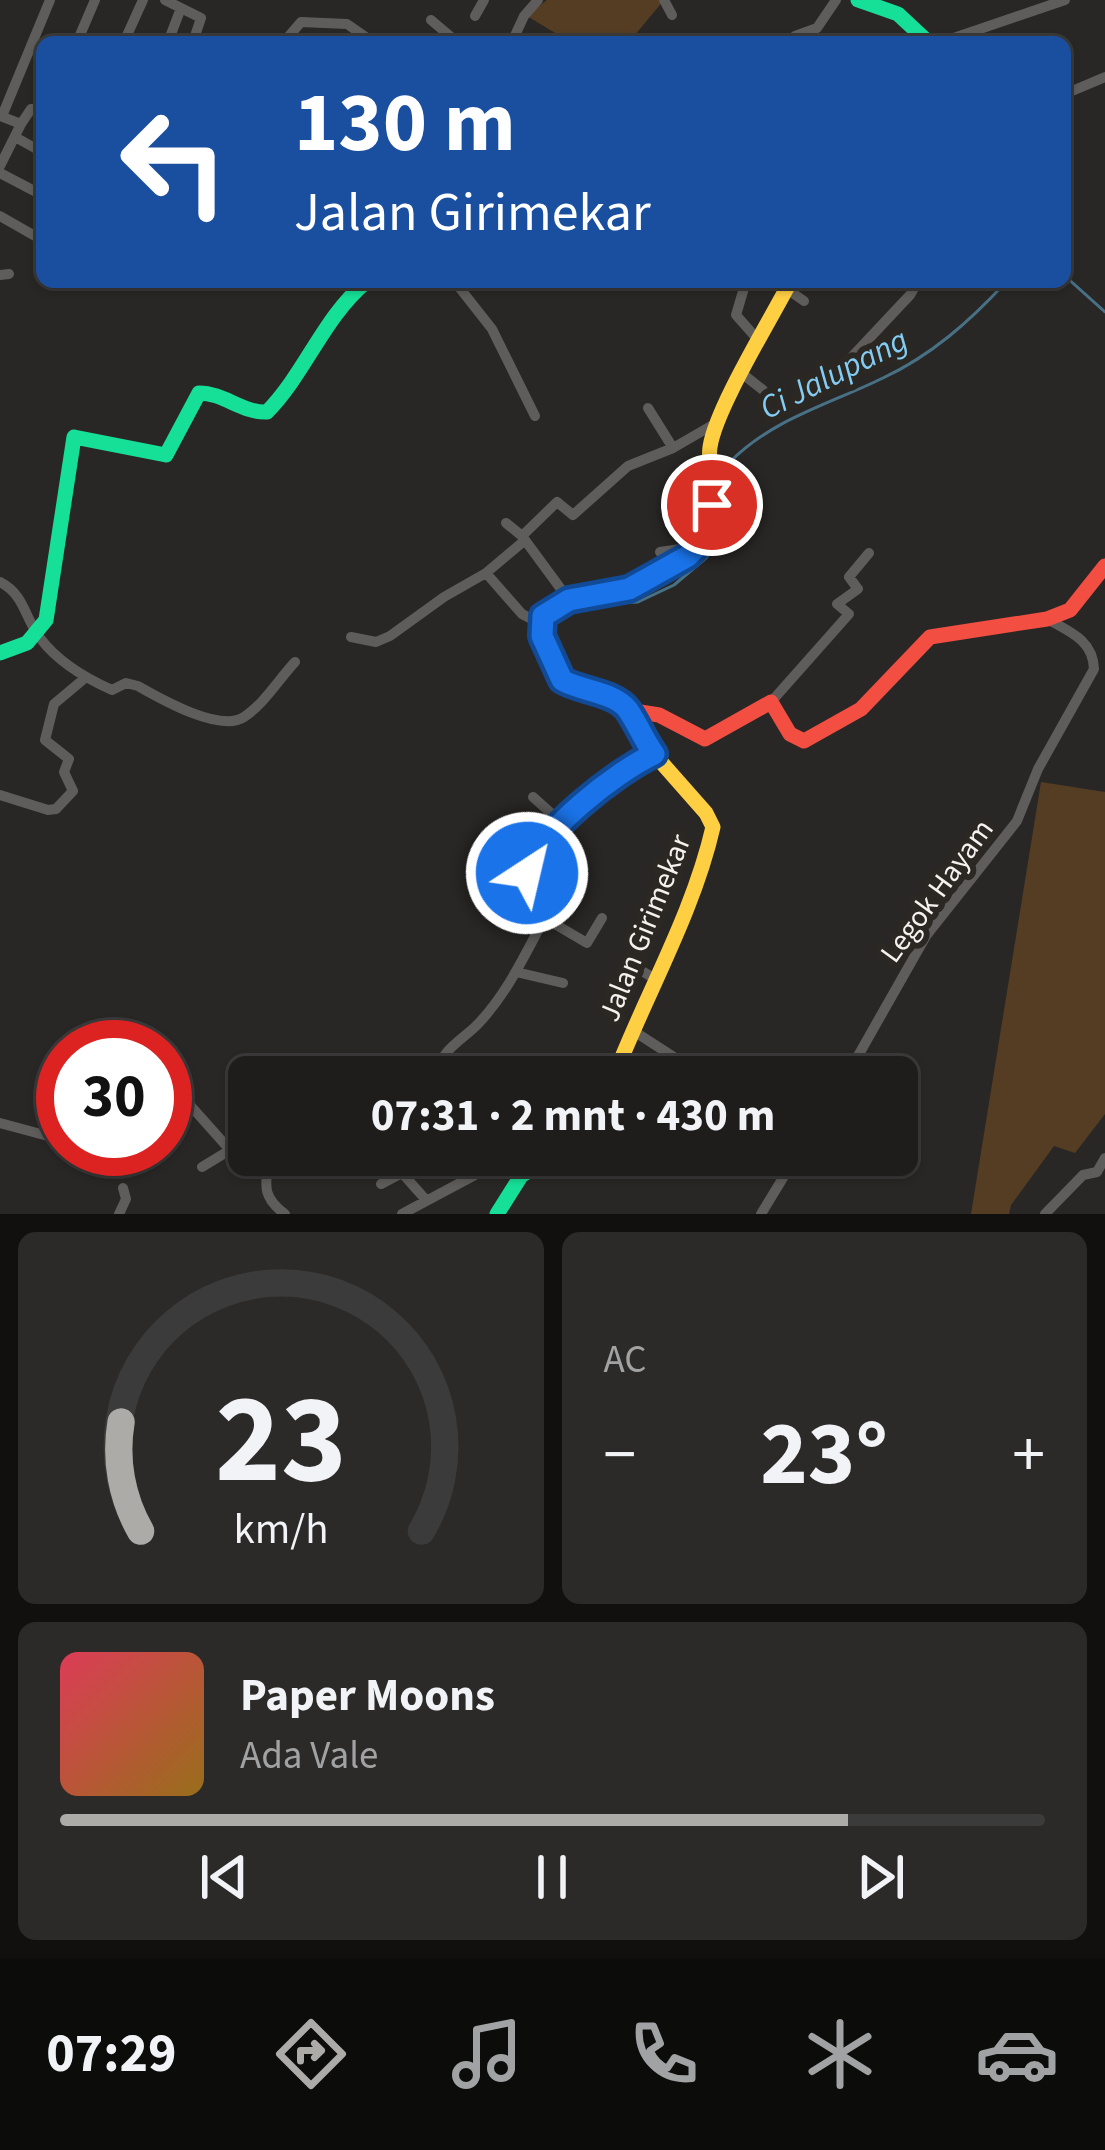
<!DOCTYPE html>
<html lang="id">
<meta charset="utf-8">
<style>
:root{--surface:#1f1d1c;--page:#2c2a29;--text:#f1f3f6;--muted:#a1a2a3;--line:#3c3b3b;--accent:#adaba8}
body{margin:0;font-family:"Source Sans 3",sans-serif;background:var(--page);color:var(--text);height:100vh;display:flex;flex-direction:column;font-size:45px;white-space:nowrap}
*{box-sizing:border-box;margin:0}
p{font-size:39px;color:var(--muted)}
.icon{flex:none;width:66px;height:66px;fill:none;stroke:currentColor;stroke-width:2;stroke-linecap:round;stroke-linejoin:round}
.map{position:relative;height:1214px;overflow:hidden}
.sheet{display:flex;flex-direction:column;gap:18px;padding:18px;background:#11100f;flex:1}
.sheet>*{flex:none}
.top-card{position:absolute;left:36px;top:36px;width:1035px;height:252px;border-radius:18px;box-shadow:0 3px 9px #0004,0 0 0 3px var(--line);background:#1a4fa0;color:#fff;overflow:hidden}
.speed{position:absolute;left:36px;top:1020px;display:flex;gap:24px;font-size:60px;font-weight:700;text-align:center}
.speed>*{display:grid;place-content:center;width:156px;height:156px;border-radius:50%;background:var(--surface);box-shadow:0 3px 9px #0004,0 0 0 3px var(--line);line-height:1}
.speed .limit{border:18px solid #d22;background:#fff;color:#111}
.pin{position:absolute;display:grid;place-items:center;width:102px;height:102px;color:#fff;margin:-51px;border:6px solid #fff;border-radius:50%;box-shadow:0 3px 12px #0007}
.me{position:absolute;width:132px;margin:-66px;rotate:35deg;stroke-linejoin:round;filter:drop-shadow(0 0 9px #0008)}
.turn{display:flex;align-items:center;gap:42px;height:252px;padding:0 60px;font-size:54px}
.turn .icon{width:156px;height:156px;stroke-width:2.5}
.turn b{display:block;font-size:84px;line-height:102px}
.big{font-size:90px;font-weight:700;line-height:1.1}
.sheet .widget{flex:1;display:flex;flex-direction:column;justify-content:center;gap:18px;min-width:0;padding:0 42px;border-radius:18px;background:var(--page)}
.sheet .dial{align-items:center;gap:0}
.dial svg{height:312px;overflow:visible;fill:none;stroke:var(--line);stroke-width:7;stroke-linecap:round;text-anchor:middle}
.dial text{fill:var(--text);stroke:none}
.song{display:flex;align-items:center;gap:36px}
.cover{width:144px;height:144px;border-radius:18px;background:linear-gradient(135deg,hsl(350 70% 55%),hsl(40 70% 35%))}
.played{height:12px;border-radius:6px;background:linear-gradient(90deg,var(--accent) 80%,var(--line) 80%)}
.keys{display:flex;justify-content:space-around;direction:ltr}
.heat{display:flex;justify-content:space-between;align-items:center;font-size:66px;direction:ltr}
.sheet .tiles{flex:1;display:grid;gap:18px;grid-template-columns:1fr 1fr}
.widget:last-child{grid-column:span 2}
.trip{position:absolute;left:228px;top:1056px;width:690px;height:120px;border-radius:18px;background:var(--surface);box-shadow:0 3px 9px #0004,0 0 0 3px var(--line);font-weight:700;line-height:120px;text-align:center}
.menu{display:flex;height:192px;justify-content:space-around;align-items:center;background:#0c0c0b;color:var(--muted)}
.menu .icon{width:84px;height:84px}
.menu .selected{color:var(--accent)}
.menu b{font-size:54px;color:var(--text)}
.map>svg:first-child{display:block}
.green{fill:#553d23}
.lines{fill:none;stroke-linecap:round;stroke-linejoin:round}
.stream{stroke:#487186;stroke-width:3}
.street{stroke:#5e5d5c;stroke-width:10}
.fast{stroke:#16e098;stroke-width:15}
.slow{stroke:#ffcf43;stroke-width:15}
.jam{stroke:#f24e42;stroke-width:15}
.route-casing{stroke:#114b97;stroke-width:30}
.route{stroke:#1a73e8;stroke-width:21}
.labels{text-anchor:middle;dominant-baseline:central;stroke-width:12;stroke-linejoin:round;paint-order:stroke}
.street-label{font-size:30px;fill:#f4f2ef;stroke:#2b2723}
.water-label{font-size:33px;font-style:italic;fill:#83cdf4;stroke:#2b2723}
</style>
<div class="map">
<svg width="1105" height="1214" viewBox="0 0 1105 1214">
<rect width="100%" height="100%" fill="#292725"/>
<path class="green" d="M547 0H664L629 42H570L527 16Z
M1041 782 1105 792V1114L1075 1153 1054 1146 1011 1205 1009 1214H971Z"/>
<g class="lines">
<path class="stream" d="M1065 276 1105 312
M551 620 580 605 638 602 674 585 706 558 725 532 730 508V462C772 419 830 404 883 378 932 355 970 321 1006 282"/>
<path class="street" d="M165 0 181 8 168 42
M664 0 672 15
M181 8 201 18 193 42
M475 16 484 0
M431 20 457 42
M795 36 817 28 836 0
M77 42 95 0
M124 42 143 0
M284 42 301 22 347 24 373 42
M512 42 524 16 538 0
M942 42 1065 0
M1065 94 1105 77
M0 116 21 124 0 166
M2 116 50 0
M21 124 31 109H42
M15 137 42 152
M0 173 42 195
M0 216 42 240
M0 275 9 274
M455 282 492 329 535 416
M744 288 736 315 759 341
M787 289 804 301
M848 361 910 295 913 290 909 282
M744 375 763 390
M648 408 673 448
M506 523 522 536 569 600
M522 536 557 502 573 515 628 466 673 448 718 422
M660 552 694 547
M486 573 522 614 539 623
M0 582C25 595 24 617 40 638 58 662 85 678 112 690L126 683 138 686C161 699 220 733 244 717 263 705 279 679 295 662
M351 637 376 642 390 636 444 597 486 573 524 541
M771 702 849 614 837 604 858 589 849 577 869 553
M0 795 48 810 56 809 73 791 64 772 69 759 45 740 54 704 85 678
M562 823 632 765 654 754
M553 912V923L587 943 602 918
M626 961 655 979
M516 972 563 983
M632 1030 683 1063 722 1077
M438 1077C437 1052 461 1041 477 1025 511 990 530 943 554 901L528 877 526 869 562 823 533 797
M846 1077 926 936 1017 821 1038 769 1094 669C1093 640 1070 632 1047 619
M165 1098 189 1104 230 1150 267 1174
M0 1123 63 1140
M99 1149H106
M269 1155C266 1183 260 1196 285 1214
M202 1167 230 1150
M381 1184 402 1173 426 1200
M119 1214 126 1199 123 1188
M402 1214 503 1160 521 1176
M761 1214 797 1155
M1045 1214 1083 1175 1097 1172 1105 1158"/>
<path class="fast" d="M858 0 898 14 928 42
M0 653 27 643 46 620 74 437 166 455 199 393C224 393 242 413 267 412 306 372 323 318 366 282
M497 1214 521 1176 553 1155"/>
<path class="slow" d="M614 1077C646 994 693 914 713 827L706 813 654 754 628 710 618 701 562 680 539 623C565 593 596 602 630 588 646 582 689 557 701 546 723 523 706 476 710 447 716 408 770 321 790 282"/>
<path class="jam" d="M628 710 659 715 705 739 771 702 790 734 804 741 861 709 930 637 1047 619 1070 610 1105 566"/>
</g>
<g class="lines">
<defs>
<path id="route" d="M527 873C538 832 616 772 654 754 644 740 637 723 628 710 615 692 580 691 562 680L542 636 543 616 569 600 629 589 688 556 707 536 712 505"/>
</defs>
<use href="#route" class="route-casing"/>
<use href="#route" class="route"/>
</g>
<g class="labels">
<g class="street-label">
<text transform="translate(937 891) rotate(-54)">Legok Hayam</text>
<text transform="translate(645 928) rotate(-68)">Jalan Girimekar</text>
</g>
<g class="water-label">
<text transform="translate(834 374) rotate(-27)">Ci Jalupang</text>
</g>
</g>
</svg>
<div class="speed"><div class="limit">30</div></div>
<div class="pin" style="left:712px;top:505px;background:#d93025"><svg class="icon" aria-label="arrive" viewBox="0 0 24 24"><path d="M6 21V4h12l-3 4 3 4H6"/></svg></div>
<svg class="me" style="left:527px;top:873px" viewBox="-20 -20 40 40"><circle r="17" fill="#1a73e8" stroke="#fff" stroke-width="3"/><path d="M0-11L8 9 0 5-8 9z" fill="#fff"/></svg>
<div class="trip">07:31 · 2 mnt · 430 m</div>
<div class="top-card">
<div class="turn"><svg class="icon" aria-label="left" viewBox="0 0 24 24"><path d="M17 20v-9H6M10 6l-5 5 5 5"/></svg><div><b>130 m</b>Jalan Girimekar</div></div>
</div>
</div>
<section class="sheet">
<div class="tiles">
<div class="widget dial"><svg viewBox="0 0 100 80">
<path d="M14 69A42 42 0 1 1 86 69"/>
<path d="M14 69A42 42 0 0 1 9 41" stroke="#adaba8"/>
<text x="50" y="56" font-size="32" font-weight="700">23</text>
<text x="50" y="72" font-size="11">km/h</text>
</svg></div>
<div class="widget"><p>AC</p>
<div class="heat"><a>−</a><b class="big">23°</b><a>+</a></div>
</div>
<div class="widget">
<div class="song"><i class="cover"></i><div><b>Paper Moons</b><p>Ada Vale</p></div></div>
<div class="played"></div>
<div class="keys"><svg class="icon" aria-label="previous" viewBox="0 0 24 24"><path d="M18 5L8 12l10 7zM5 5v14"/></svg><svg class="icon" aria-label="pause" viewBox="0 0 24 24"><path d="M8 5v14M16 5v14"/></svg><svg class="icon" aria-label="next" viewBox="0 0 24 24"><path d="M6 5l10 7-10 7zM19 5v14"/></svg></div>
</div>
</div>
</section>
<nav class="menu">
<b>07:29</b>
<svg class="icon selected" aria-label="directions" viewBox="0 0 24 24"><path d="M12 3l9 9-9 9-9-9zM9 14v-3h6M13 9l2 2-2 2"/></svg>
<svg class="icon" aria-label="music" viewBox="0 0 24 24"><path d="M9 18V5l10-2v13"/><circle cx="6" cy="18" r="3"/><circle cx="16" cy="16" r="3"/></svg>
<svg class="icon" aria-label="phone" viewBox="0 0 24 24"><path d="M5 4h4l2 5-3 2q2 4 5 5l2-3 5 2v4C11 20 4 13 5 4z"/></svg>
<svg class="icon" aria-label="climate" viewBox="0 0 24 24"><path d="M12 3v18M4 7l16 10M4 17L20 7"/></svg>
<svg class="icon" aria-label="car" viewBox="0 0 24 24"><path d="M5 17H2v-5l4-1 3-4h7l3 4 3 1v5h-3M9 17h6M6 11h13"/><circle cx="7" cy="17" r="2"/><circle cx="17" cy="17" r="2"/></svg>
</nav>
